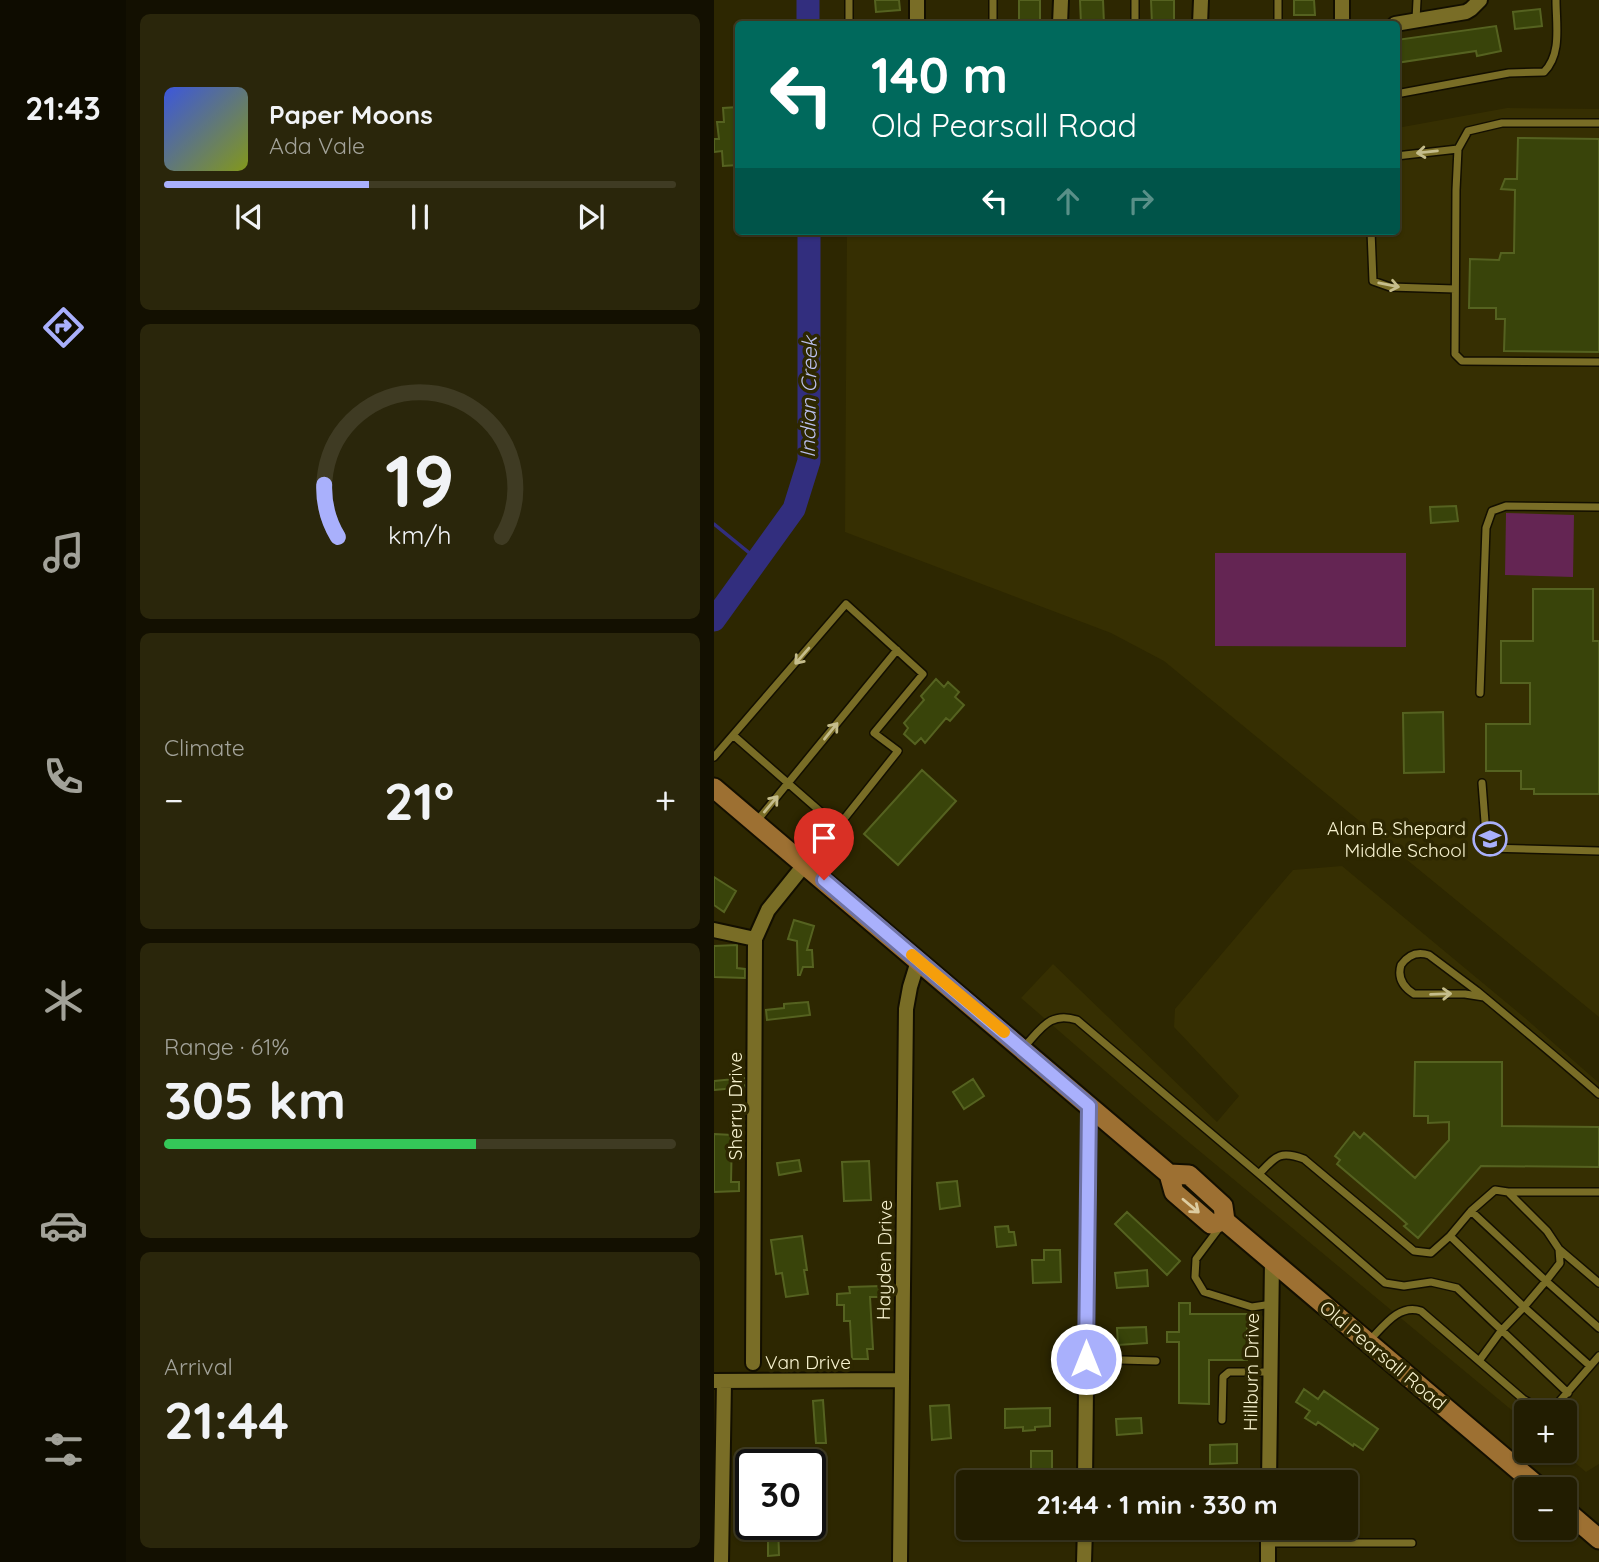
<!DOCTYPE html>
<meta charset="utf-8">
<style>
:root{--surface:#221d01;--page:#2a260b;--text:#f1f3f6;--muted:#a2a299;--line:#3f3b23;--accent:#a9b0fc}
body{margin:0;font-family:Quicksand,sans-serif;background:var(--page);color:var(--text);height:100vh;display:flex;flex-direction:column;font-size:26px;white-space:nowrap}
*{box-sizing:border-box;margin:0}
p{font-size:23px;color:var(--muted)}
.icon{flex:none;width:38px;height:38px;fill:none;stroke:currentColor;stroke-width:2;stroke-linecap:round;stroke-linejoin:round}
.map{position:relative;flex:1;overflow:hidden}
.drawer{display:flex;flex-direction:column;gap:14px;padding:14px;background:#131001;width:588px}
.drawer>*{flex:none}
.banner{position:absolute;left:21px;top:21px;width:665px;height:214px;border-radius:7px;box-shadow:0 2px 5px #0004,0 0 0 2px var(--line);background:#00695c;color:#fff;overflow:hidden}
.fabs{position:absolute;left:800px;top:1400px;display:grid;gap:14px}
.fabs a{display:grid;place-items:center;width:63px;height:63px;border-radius:7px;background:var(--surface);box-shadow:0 2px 5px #0004,0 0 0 2px var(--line);font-size:35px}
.speed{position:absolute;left:21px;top:1449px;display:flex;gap:14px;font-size:35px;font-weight:700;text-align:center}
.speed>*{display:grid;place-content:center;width:91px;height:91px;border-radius:50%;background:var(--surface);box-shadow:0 2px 5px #0004,0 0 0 2px var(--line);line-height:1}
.speed .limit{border:4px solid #111;border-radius:10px;background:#fff;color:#111}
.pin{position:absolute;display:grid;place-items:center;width:60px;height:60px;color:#fff;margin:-72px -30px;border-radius:50% 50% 50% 0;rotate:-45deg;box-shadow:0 0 7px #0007}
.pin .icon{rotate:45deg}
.me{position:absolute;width:77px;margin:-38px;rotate:0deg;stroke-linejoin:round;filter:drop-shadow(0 0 5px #0008)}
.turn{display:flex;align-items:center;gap:24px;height:147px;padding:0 21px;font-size:32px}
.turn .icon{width:91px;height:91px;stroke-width:2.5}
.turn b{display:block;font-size:49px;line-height:60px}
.lanes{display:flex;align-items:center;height:66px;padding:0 21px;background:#0003;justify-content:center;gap:35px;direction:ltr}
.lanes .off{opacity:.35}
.big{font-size:52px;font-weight:700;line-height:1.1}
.drawer .card{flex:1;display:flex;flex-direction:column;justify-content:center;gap:10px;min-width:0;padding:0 24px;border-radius:10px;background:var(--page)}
.drawer .dial{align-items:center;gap:0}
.dial svg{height:182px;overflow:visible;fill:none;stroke:var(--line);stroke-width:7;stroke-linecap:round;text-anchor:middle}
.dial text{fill:var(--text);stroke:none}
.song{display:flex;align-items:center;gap:21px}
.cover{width:84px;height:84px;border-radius:10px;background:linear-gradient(135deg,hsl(230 70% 55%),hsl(70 70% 35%))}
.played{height:7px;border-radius:4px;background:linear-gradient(90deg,var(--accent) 40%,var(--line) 40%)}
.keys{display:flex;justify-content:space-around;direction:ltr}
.heat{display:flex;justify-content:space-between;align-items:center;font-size:38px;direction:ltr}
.charge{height:10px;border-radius:5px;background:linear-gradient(90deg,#34c759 61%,var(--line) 0)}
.trip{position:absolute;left:242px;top:1470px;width:402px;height:70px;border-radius:7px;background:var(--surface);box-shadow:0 2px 5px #0004,0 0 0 2px var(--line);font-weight:700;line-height:70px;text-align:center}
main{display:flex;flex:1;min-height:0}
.menu{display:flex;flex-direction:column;width:126px;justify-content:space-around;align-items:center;background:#0e0c00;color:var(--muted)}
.menu .icon{width:49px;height:49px}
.menu .on{color:var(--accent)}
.menu b{font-size:32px;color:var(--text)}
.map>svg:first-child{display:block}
.built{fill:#362f02}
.green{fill:#642553}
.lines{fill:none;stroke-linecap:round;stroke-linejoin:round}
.stream{stroke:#322e7e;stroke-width:3.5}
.river{stroke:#322e7e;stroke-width:23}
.building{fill:#39440a;stroke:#556220;stroke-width:2}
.lane-casing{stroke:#130f00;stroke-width:10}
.street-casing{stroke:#130f00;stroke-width:18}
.secondary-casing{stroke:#130f00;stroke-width:23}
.lane{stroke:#796d26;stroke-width:7}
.street{stroke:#796d26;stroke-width:14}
.secondary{stroke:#9d7032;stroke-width:19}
.oneway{stroke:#c5bd8c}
.oneway2{stroke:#ddcca1}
.route-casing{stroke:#6e72a4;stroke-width:18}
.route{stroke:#a9b0fc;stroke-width:12}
.slow{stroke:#f59e0b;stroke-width:12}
.labels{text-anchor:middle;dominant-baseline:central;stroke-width:7;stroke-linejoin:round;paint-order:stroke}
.poi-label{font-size:19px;fill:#f8f3d0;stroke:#2d2701;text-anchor:end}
.street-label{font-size:19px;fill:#f8f3d0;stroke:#2d2701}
.water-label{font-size:21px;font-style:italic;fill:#bbc0ee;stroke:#2d2701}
</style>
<main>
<nav class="menu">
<b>21:43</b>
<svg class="icon on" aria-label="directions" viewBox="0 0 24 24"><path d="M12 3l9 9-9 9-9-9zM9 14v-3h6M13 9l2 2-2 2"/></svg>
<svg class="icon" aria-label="music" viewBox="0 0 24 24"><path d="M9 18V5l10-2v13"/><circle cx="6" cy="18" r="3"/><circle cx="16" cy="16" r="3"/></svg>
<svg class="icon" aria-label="phone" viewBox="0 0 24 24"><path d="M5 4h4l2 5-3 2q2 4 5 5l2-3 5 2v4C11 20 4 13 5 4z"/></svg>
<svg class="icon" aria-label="climate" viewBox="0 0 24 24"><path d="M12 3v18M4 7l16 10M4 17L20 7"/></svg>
<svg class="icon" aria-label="car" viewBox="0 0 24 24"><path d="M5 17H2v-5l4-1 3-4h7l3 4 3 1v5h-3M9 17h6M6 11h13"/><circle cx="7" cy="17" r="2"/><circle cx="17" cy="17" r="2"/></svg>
<svg class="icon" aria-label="filters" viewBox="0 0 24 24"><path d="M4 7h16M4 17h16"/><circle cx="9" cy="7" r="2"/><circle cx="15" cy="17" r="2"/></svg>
</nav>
<section class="drawer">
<div class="card">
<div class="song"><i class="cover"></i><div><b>Paper Moons</b><p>Ada Vale</p></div></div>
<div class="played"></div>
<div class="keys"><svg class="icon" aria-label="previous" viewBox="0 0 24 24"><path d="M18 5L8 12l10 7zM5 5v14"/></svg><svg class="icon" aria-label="pause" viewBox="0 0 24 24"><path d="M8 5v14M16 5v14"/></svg><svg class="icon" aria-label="next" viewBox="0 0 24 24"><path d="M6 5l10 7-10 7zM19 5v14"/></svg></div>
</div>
<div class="card dial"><svg viewBox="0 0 100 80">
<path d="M14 69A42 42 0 1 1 86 69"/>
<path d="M14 69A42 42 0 0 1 8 46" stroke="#a9b0fc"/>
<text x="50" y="56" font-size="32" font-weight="700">19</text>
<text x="50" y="72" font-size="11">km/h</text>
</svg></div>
<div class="card"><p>Climate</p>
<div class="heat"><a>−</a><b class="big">21°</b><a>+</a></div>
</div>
<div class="card"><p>Range · 61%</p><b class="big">305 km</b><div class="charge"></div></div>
<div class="card"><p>Arrival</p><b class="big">21:44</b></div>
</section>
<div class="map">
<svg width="885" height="1562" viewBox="0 0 885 1562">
<rect width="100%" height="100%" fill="#2d2701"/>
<path class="built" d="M793 108 885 109V1017L450 661 397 633 131 532 133 231H682L683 128Z
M628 866 811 1018 885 1083V1464L872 1472 847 1451H850V1412H812V1422L436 1110 307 998 339 964 503 1122 525 1096 460 1027 461 1009 579 870Z"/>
<path class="green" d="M792 513 860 515 859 577 791 575Z
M501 553H692V647L501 646Z"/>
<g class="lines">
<path class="stream" d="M0 524 44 560"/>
<path class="river" d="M94 0V24
M0 620 80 509 95 461V231"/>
</g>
<path class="building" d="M161 0H185L186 10 162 12Z
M305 0H326V24H305Z
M366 0H389L390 24H367Z
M437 0H460V24H438Z
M580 0H600L601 15H580Z
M826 9 828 26 801 29 799 12Z
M782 26 787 51 763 56 762 51 682 63V40Z
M24 107V165L9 166 8 151 0 152V139H5L3 122H10L9 108Z
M804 138 885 139V352L790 351 791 319H782V308H755L756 259 785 260 787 253H800L801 190 787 189 791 179H803Z
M742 506 744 521 717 523 716 507Z
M819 589H879V641H885V794H820V789H807V771H772V724H816V683H787V641H819Z
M222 679 230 687 234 682 245 692 241 697 250 705 236 721 232 718 211 743 207 738 201 744 190 734 194 728 190 723 210 700 207 696Z
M729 712 730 772 690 773 689 713Z
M208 770 242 801 184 865 150 834Z
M0 877 22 891 10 912 0 905Z
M80 920 100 926 93 950H98L99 967H89L86 975H84L83 941 74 939Z
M23 945V968L31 969V978L0 977V946Z
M94 1002 96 1015 53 1020 52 1010 70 1008V1004Z
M701 1062H788V1126L885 1127V1167L767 1166 704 1238 690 1226 693 1224 683 1215 623 1164 626 1160 621 1156 640 1132 646 1138 650 1133 701 1178 735 1140V1122L714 1123V1116H700Z
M30 1078 31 1087 0 1090V1081Z
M259 1079 270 1096 250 1109 239 1092Z
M0 1134 18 1135 17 1182H25V1191L0 1192Z
M85 1160 87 1171 65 1175 63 1163Z
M155 1161 157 1200 130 1201 128 1162Z
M243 1181 246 1206 226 1209 223 1183Z
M413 1212 466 1261 453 1275 401 1224Z
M294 1226 295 1232H300L302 1245 283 1247 281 1227Z
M88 1236 93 1270H90L94 1294 72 1297 68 1273 62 1274 57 1240Z
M330 1250H346L347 1282 319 1283 318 1260H330Z
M433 1270 434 1286 403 1288 401 1273Z
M167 1286V1297H156L159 1349H153L154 1359H138L136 1321H130V1305H123V1294L136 1293 135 1287Z
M465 1303H476V1314H533V1360H495V1404L465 1403V1342H453V1332H465Z
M432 1327 433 1343 404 1345 403 1328Z
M590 1389 604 1399 610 1391 664 1429 649 1450 640 1444 639 1446 604 1422 602 1425 591 1418 596 1411 582 1402Z
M109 1400 112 1443H102L99 1401Z
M235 1405 237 1438 218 1440 216 1406Z
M336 1408V1426L321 1427V1430L309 1431V1427L291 1428V1409Z
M427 1418 428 1433 403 1435 402 1419Z
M523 1444V1463L496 1464V1445Z
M317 1451H338V1474H317Z
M54 1524H64L65 1555 54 1556Z"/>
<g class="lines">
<defs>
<path id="lane" d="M421 0V24
M702 20 703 0
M135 24V0
M279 24V0
M564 24V0
M682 94 795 73 830 72C848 54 842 25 842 0
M885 123H788L754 131 744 149 742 190 741 354 748 361 885 362
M682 156 744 149
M657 231 659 281 676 287 741 289
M766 693 772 528 778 511 792 506 885 507
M19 735 124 827
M0 757 132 604 209 674 160 733 184 751 118 834 91 864
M768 783 773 848 885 851
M42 822 183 650
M770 997 751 994H700C689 987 683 978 687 965 694 955 703 951 715 955L763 991C804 1025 845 1059 885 1094
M310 1047C327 1029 336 1011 363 1020L545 1174C562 1156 566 1150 590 1159L700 1251 717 1253 736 1236 810 1307 787 1331 765 1361
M545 1174 671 1283 690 1286 717 1282 743 1288 854 1393
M794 1192H885
M757 1211 781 1190 794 1192 833 1231 845 1249 846 1263 832 1281 885 1328
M506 1227 482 1259 481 1277 490 1292 538 1307 558 1304
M736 1236 757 1211 832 1281 810 1307 876 1366
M845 1249 885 1283
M654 1342C669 1327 685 1303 707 1311L809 1399 823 1407 838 1410 885 1356
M373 1359 442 1361
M508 1420 509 1377 515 1372H556
M554 1543H698"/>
<path id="street" d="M203 24V0
M346 24 347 0
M486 24 487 0
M628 24V0
M681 24 752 12 757 9 766 0
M0 930 41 939
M39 1363 41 939 54 910 91 864
M0 1381 188 1380
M371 1482 375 1106
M555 1482 558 1262
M7 1562 10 1382
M186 1562 192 1009 196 987 204 961
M370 1562 371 1528
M554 1562V1528"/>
<path id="secondary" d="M0 788 455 1174 460 1192 497 1224 511 1221
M455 1174 475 1175 509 1206 511 1221 827 1489
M850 1509 885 1539"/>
</defs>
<use href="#lane" class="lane-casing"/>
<use href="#street" class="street-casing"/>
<use href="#secondary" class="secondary-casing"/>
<use href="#lane" class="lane"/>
<use href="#street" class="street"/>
<use href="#secondary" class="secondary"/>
</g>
<defs><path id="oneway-shaft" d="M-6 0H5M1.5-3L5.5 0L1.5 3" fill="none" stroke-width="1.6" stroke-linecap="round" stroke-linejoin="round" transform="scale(1.75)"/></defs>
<g class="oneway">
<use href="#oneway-shaft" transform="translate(713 152) rotate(174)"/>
<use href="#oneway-shaft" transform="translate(675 285) rotate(11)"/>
<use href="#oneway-shaft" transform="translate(88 656) rotate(131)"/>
<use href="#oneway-shaft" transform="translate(117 731) rotate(-51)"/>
<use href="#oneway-shaft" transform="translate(57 804) rotate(-50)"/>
<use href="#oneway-shaft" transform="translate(727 994) rotate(-2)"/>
</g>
<use class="oneway2" href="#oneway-shaft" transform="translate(477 1206) rotate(40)"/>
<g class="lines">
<defs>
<path id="route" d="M110 880 375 1106 372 1359"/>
</defs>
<use href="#route" class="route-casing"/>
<use href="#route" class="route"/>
<path class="slow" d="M198 955 290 1032"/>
</g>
<defs>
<symbol id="school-ring" viewBox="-11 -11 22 22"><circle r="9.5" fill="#2d2701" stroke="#a9b0fc" stroke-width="1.5"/><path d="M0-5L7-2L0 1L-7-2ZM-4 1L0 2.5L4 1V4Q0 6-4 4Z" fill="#a9b0fc"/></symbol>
</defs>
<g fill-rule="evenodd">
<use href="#school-ring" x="757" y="820" width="38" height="38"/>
</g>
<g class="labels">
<g class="poi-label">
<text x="752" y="828">Alan B. Shepard<tspan x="752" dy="22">Middle School</tspan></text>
</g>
<g class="street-label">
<text transform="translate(21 1106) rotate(-90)">Sherry Drive</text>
<text transform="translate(170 1260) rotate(-89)">Hayden Drive</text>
<text transform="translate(669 1355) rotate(40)">Old Pearsall Road</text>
<text x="94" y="1362">Van Drive</text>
<text transform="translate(537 1372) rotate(-89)">Hillburn Drive</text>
</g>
<g class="water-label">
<text transform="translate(94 397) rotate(-89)">Indian Creek</text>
</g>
</g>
</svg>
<div class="fabs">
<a>+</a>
<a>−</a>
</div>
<div class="speed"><div class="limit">30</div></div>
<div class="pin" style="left:110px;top:880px;background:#d93025"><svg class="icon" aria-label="arrive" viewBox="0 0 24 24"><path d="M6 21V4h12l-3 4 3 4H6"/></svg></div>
<svg class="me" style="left:372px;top:1359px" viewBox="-20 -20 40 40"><circle r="17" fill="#a9b0fc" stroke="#fff" stroke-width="3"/><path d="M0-11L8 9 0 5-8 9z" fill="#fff"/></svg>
<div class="trip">21:44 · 1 min · 330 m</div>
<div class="banner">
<div class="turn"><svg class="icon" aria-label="left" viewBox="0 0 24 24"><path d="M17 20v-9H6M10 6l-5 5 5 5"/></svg><div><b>140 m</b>Old Pearsall Road</div></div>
<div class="lanes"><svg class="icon" aria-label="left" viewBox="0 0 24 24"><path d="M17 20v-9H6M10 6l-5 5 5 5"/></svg><svg class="icon off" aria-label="ahead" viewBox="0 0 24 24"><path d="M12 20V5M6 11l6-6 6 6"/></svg><svg class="icon off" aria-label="right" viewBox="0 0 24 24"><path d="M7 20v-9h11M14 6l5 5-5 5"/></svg></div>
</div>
</div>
</main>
